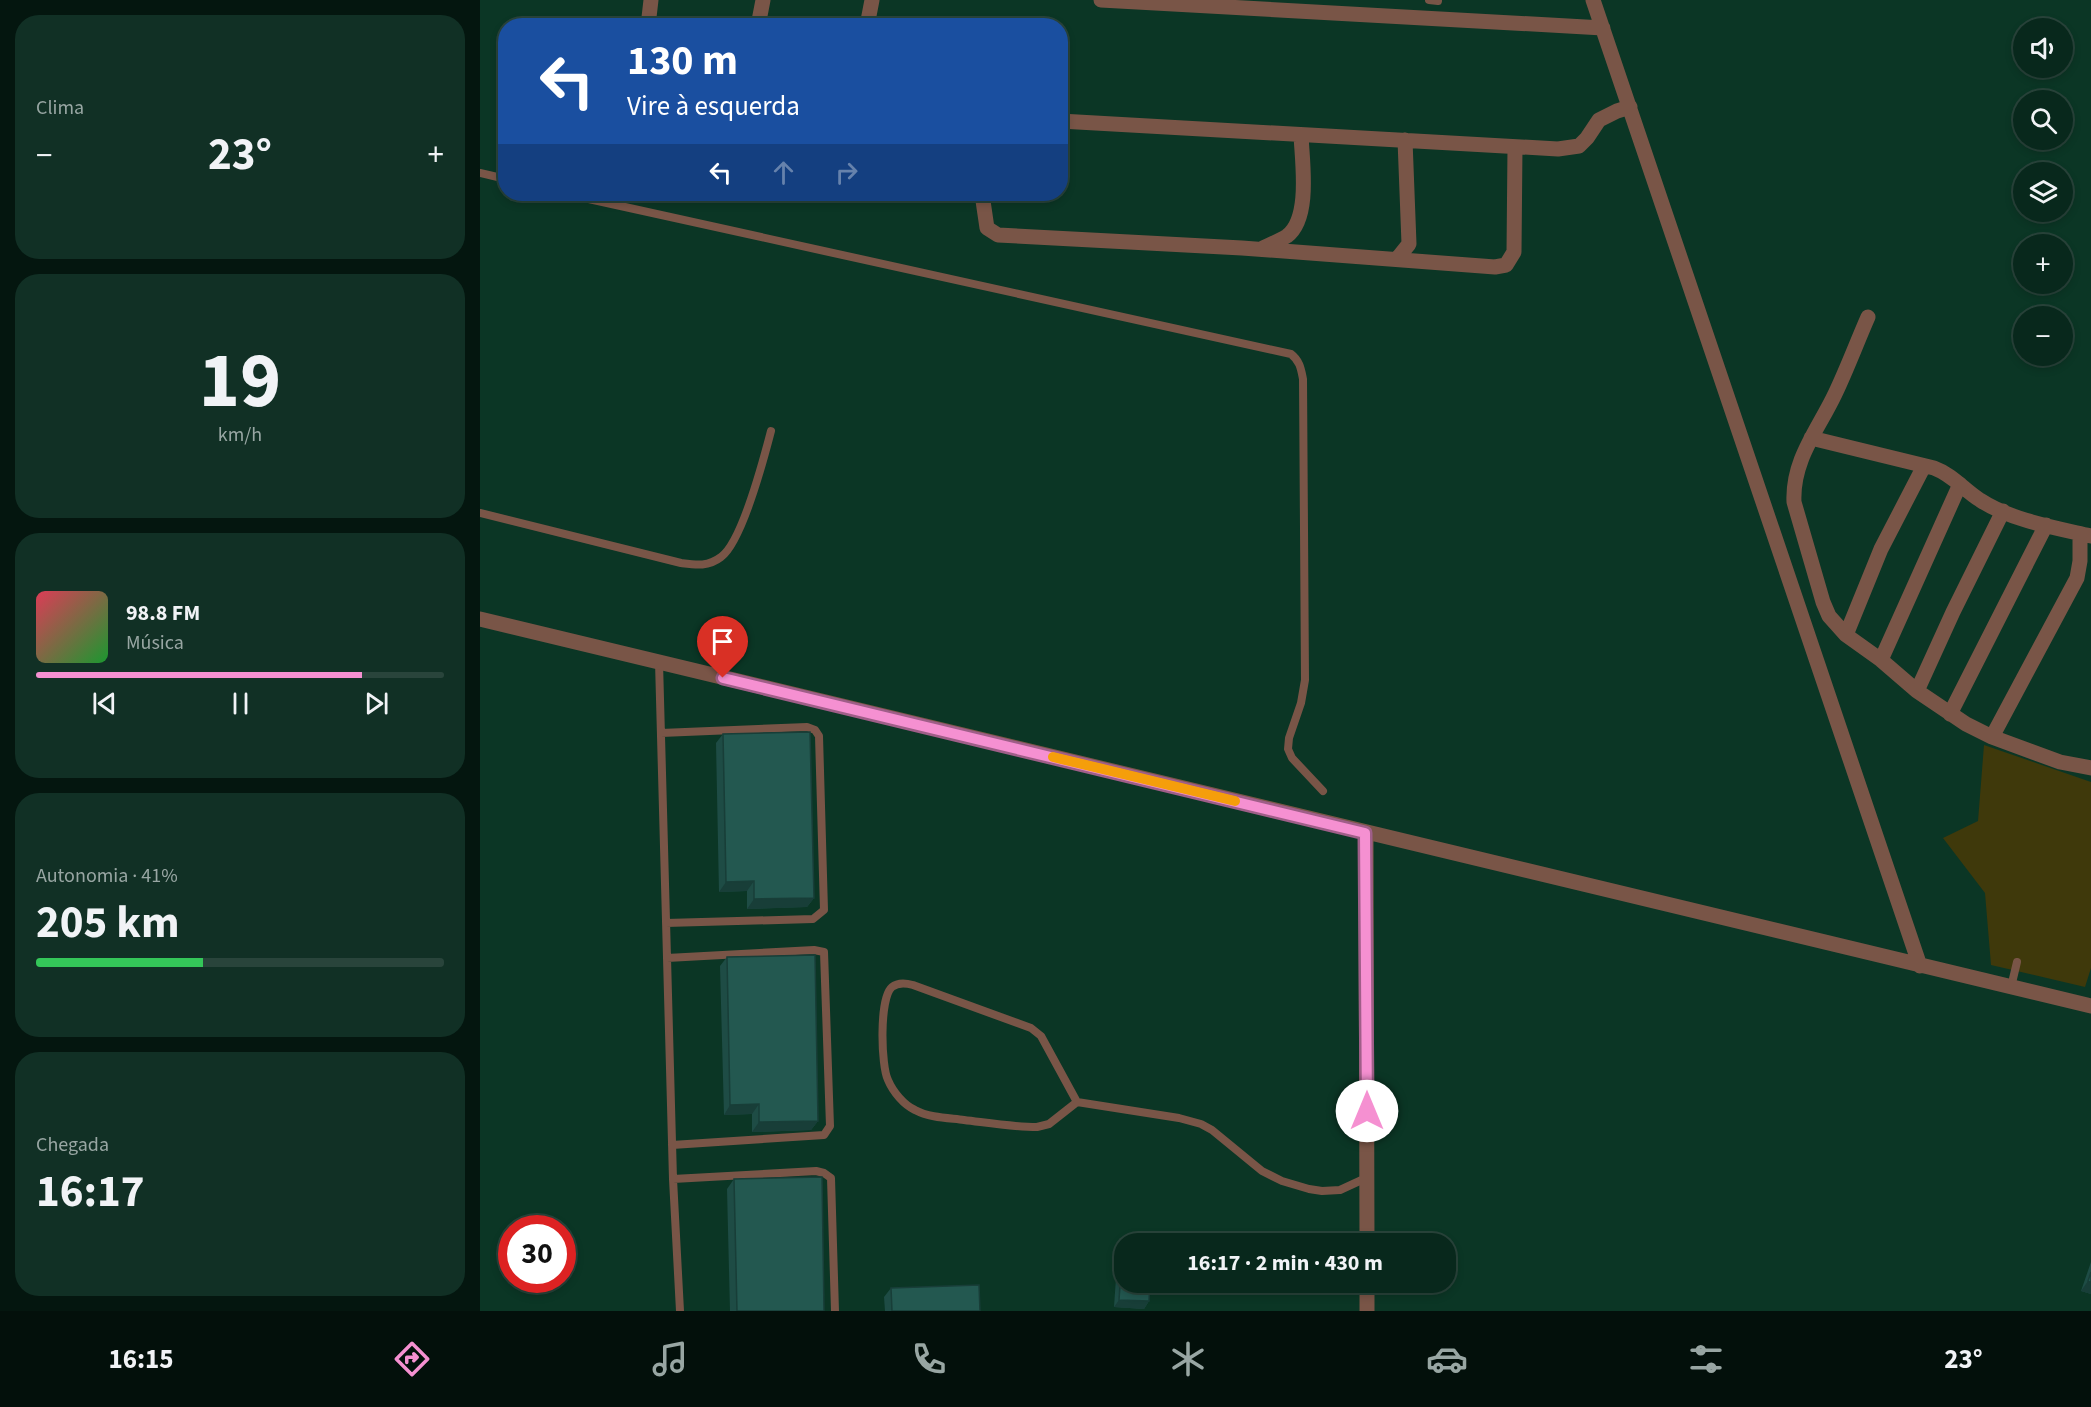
<!DOCTYPE html>
<html lang="pt">
<meta charset="utf-8">
<style>
:root{--surface:#08281c;--page:#113025;--text:#f1f3f6;--muted:#98a6a3;--line:#29443b;--accent:#f590d1}
body{margin:0;font-family:"Source Sans 3",sans-serif;background:var(--page);color:var(--text);height:100vh;display:flex;flex-direction:column;font-size:22px;white-space:nowrap}
*{box-sizing:border-box;margin:0}
p{font-size:20px;color:var(--muted)}
.icon{flex:none;width:33px;height:33px;fill:none;stroke:currentColor;stroke-width:2;stroke-linecap:round;stroke-linejoin:round}
.map{position:relative;flex:1;overflow:hidden}
.sheet{display:flex;flex-direction:column;gap:15px;padding:15px;background:#04160f;width:480px}
.sheet>*{flex:none}
.banner{position:absolute;left:18px;top:18px;width:570px;height:183px;border-radius:24px;box-shadow:0 3px 9px #0003,0 0 0 2px var(--line);background:#1a4fa0;color:#fff;overflow:hidden}
.fabs{position:absolute;left:1533px;top:18px;display:grid;gap:12px}
.fabs a{display:grid;place-items:center;width:60px;height:60px;border-radius:50%;background:var(--surface);box-shadow:0 3px 9px #0003,0 0 0 2px var(--line);font-size:30px}
.speed{position:absolute;left:18px;top:1215px;display:flex;gap:12px;font-size:30px;font-weight:700;text-align:center}
.speed>*{display:grid;place-content:center;width:78px;height:78px;border-radius:50%;background:var(--surface);box-shadow:0 3px 9px #0003,0 0 0 2px var(--line);line-height:1}
.speed .limit{border:9px solid #d22;background:#fff;color:#111}
.pin{position:absolute;display:grid;place-items:center;width:51px;height:51px;color:#fff;margin:-62px -26px;border-radius:50% 50% 50% 0;rotate:-45deg;box-shadow:0 0 6px #0007}
.pin .icon{rotate:45deg}
.me{position:absolute;width:66px;margin:-33px;rotate:0deg;stroke-linejoin:round;filter:drop-shadow(0 0 4px #0008)}
.turn{display:flex;align-items:center;gap:21px;height:126px;padding:0 30px;font-size:27px}
.turn .icon{width:78px;height:78px;stroke-width:2.5}
.turn b{display:block;font-size:42px;line-height:51px}
.lanes{display:flex;align-items:center;height:57px;padding:0 30px;background:#0003;justify-content:center;gap:30px;direction:ltr}
.lanes .off{opacity:.35}
.big{font-size:45px;font-weight:700;line-height:1.1}
.sheet .widget{flex:1;display:flex;flex-direction:column;justify-content:center;gap:9px;min-width:0;padding:0 21px;border-radius:24px;background:var(--page)}
.sheet .dial{align-items:center;gap:0}
.dial b{font-size:78px;line-height:1}
.song{display:flex;align-items:center;gap:18px}
.cover{width:72px;height:72px;border-radius:9px;background:linear-gradient(135deg,hsl(350 70% 55%),hsl(130 70% 35%))}
.played{height:6px;border-radius:3px;background:linear-gradient(90deg,var(--accent) 80%,var(--line) 80%)}
.keys{display:flex;justify-content:space-around;direction:ltr}
.heat{display:flex;justify-content:space-between;align-items:center;font-size:33px;direction:ltr}
.charge{height:9px;border-radius:4px;background:linear-gradient(90deg,#34c759 41%,var(--line) 0)}
.trip{position:absolute;left:634px;top:1233px;width:342px;height:60px;border-radius:24px;background:var(--surface);box-shadow:0 3px 9px #0003,0 0 0 2px var(--line);font-weight:700;line-height:60px;text-align:center}
.dock{display:flex;height:96px;justify-content:space-around;align-items:center;background:#03100b;color:var(--muted)}
.dock .icon{width:42px;height:42px}
.dock .on{color:var(--accent)}
.dock b{font-size:27px;color:var(--text)}
main{display:flex;flex:1;min-height:0}
.map>svg:first-child{display:block}
.pitch{fill:#3f390b}
.lines{fill:none;stroke-linecap:round;stroke-linejoin:round}
.service{stroke:#795547;stroke-width:8}
.minor{stroke:#795547;stroke-width:15}
.wall{fill:#1e4c45}
.shaded-wall{fill:#183e38}
.building{fill:#235850;stroke:#183e38;stroke-width:1.5}
.route-casing{stroke:#9f5e88;stroke-width:15}
.route{stroke:#f590d1;stroke-width:10}
.slow{stroke:#f59e0b;stroke-width:10}
</style>
<main>
<section class="sheet">
<div class="widget"><p>Clima</p>
<div class="heat"><a>−</a><b class="big">23°</b><a>+</a></div>
</div>
<div class="widget dial"><b>19</b><p>km/h</p></div>
<div class="widget">
<div class="song"><i class="cover"></i><div><b>98.8 FM</b><p>Música</p></div></div>
<div class="played"></div>
<div class="keys"><svg class="icon" aria-label="previous" viewBox="0 0 24 24"><path d="M18 5L8 12l10 7zM5 5v14"/></svg><svg class="icon" aria-label="pause" viewBox="0 0 24 24"><path d="M8 5v14M16 5v14"/></svg><svg class="icon" aria-label="next" viewBox="0 0 24 24"><path d="M6 5l10 7-10 7zM19 5v14"/></svg></div>
</div>
<div class="widget"><p>Autonomia · 41%</p><b class="big">205 km</b><div class="charge"></div></div>
<div class="widget"><p>Chegada</p><b class="big">16:17</b></div>
</section>
<div class="map">
<svg width="1611" height="1311" viewBox="0 0 1611 1311">
<rect width="100%" height="100%" fill="#0b3625"/>
<path class="pitch" d="M1504 745 1611 782V968L1605 987 1511 965 1505 893 1463 838 1498 821Z"/>
<g class="lines">
<path class="service" d="M949 0 958 1
M0 173 26 179
M86 194 811 354C820 361 821 369 823 379L825 680 821 703 809 738 808 749 812 758 843 791
M0 513 201 563C216 565 228 567 241 557 262 542 284 458 291 431
M179 662 193 1179 200 1311
M181 733 327 727 335 730 339 736 344 910 333 919 186 923
M187 958 334 950 344 952 350 1126 344 1135 192 1145
M1531 987 1537 962
M597 1102 561 1036 551 1028 433 985C426 983 418 982 412 987 399 998 401 1066 408 1080 413 1092 424 1105 435 1110 450 1118 469 1118 484 1120 509 1123 533 1127 557 1127L569 1124 597 1102 699 1118 721 1124 732 1130 782 1171 802 1181 829 1189 842 1191 860 1190 886 1178
M193 1179 336 1171 344 1173 351 1178 355 1311"/>
<path class="minor" d="M621 0 1123 28
M1113 0 1440 966
M168 26 171 0
M278 26 283 0
M387 26 392 0
M580 121 1078 149 1099 146 1107 138 1119 120 1137 111 1150 107
M502 194 507 228 518 235 762 248 1015 267 1026 265 1034 252 1035 147
M781 249C789 245 799 241 807 236 831 218 822 161 821 135
M917 259 929 244 925 140
M1388 317C1377 342 1367 369 1355 394 1338 430 1312 460 1314 502L1343 602 1349 616 1366 635 1401 660 1437 691 1486 724 1512 737 1580 762 1611 768
M1331 438 1454 468C1473 475 1484 490 1500 500 1530 520 1576 528 1611 536
M0 619 1611 1006
M1366 635 1401 549 1444 466
M1401 660 1480 484
M1437 691 1473 612 1523 511
M1470 714 1566 525
M1512 737 1597 578 1600 561V534
M886 833 887 1244
M887 1282V1311"/>
</g>
<path class="wall" d="M243 734 334 898 327 907 267 909V891L239 892 236 743Z
M247 957 338 1121 331 1130 272 1132V1114L244 1115 240 966Z
M254 1179 344 1311H250L247 1189Z
M643 1242 669 1301 664 1309 634 1307 638 1249Z
M1611 1262V1294L1601 1291Z
M411 1288 500 1311H405L404 1297Z"/>
<path class="shaded-wall" d="M274 881 267 891 239 892 246 882Z
M334 898 327 907 267 909 274 899Z
M279 1104 272 1114 244 1115 250 1105Z
M338 1121 331 1130 272 1132 279 1122Z
M1608 1281 1611 1282V1294L1601 1291Z
M639 1300 669 1301 664 1309 634 1307Z"/>
<path class="building" d="M330 732 334 898 274 899V881L246 882 243 734Z
M335 955 338 1121 279 1122V1104L250 1105 247 957Z
M342 1177 344 1311H257L254 1179Z
M643 1242 667 1244H645V1282H670L669 1301 639 1300Z
M1611 1272V1282L1608 1281Z
M499 1285 500 1311H412L411 1288Z"/>
<g class="lines">
<defs>
<path id="route" d="M243 678 885 833 887 1111"/>
</defs>
<use href="#route" class="route-casing"/>
<use href="#route" class="route"/>
<path class="slow" d="M573 757 755 801"/>
</g>
</svg>
<div class="fabs">
<a><svg class="icon" aria-label="sound" viewBox="0 0 24 24"><path d="M4 9h4l5-4v14l-5-4H4zM17 9q2 3 0 6"/></svg></a>
<a><svg class="icon" aria-label="search" viewBox="0 0 24 24"><circle cx="10" cy="10" r="6"/><path d="M15 15l6 6"/></svg></a>
<a><svg class="icon" aria-label="layers" viewBox="0 0 24 24"><path d="M12 4l9 5-9 5-9-5zM3 14l9 5 9-5"/></svg></a>
<a>+</a>
<a>−</a>
</div>
<div class="speed"><div class="limit">30</div></div>
<div class="pin" style="left:243px;top:678px;background:#d93025"><svg class="icon" aria-label="arrive" viewBox="0 0 24 24"><path d="M6 21V4h12l-3 4 3 4H6"/></svg></div>
<svg class="me" style="left:887px;top:1111px" viewBox="-20 -20 40 40"><circle r="19" fill="#fff"/><path d="M0-13L10 11 0 6-10 11z" fill="#f590d1"/></svg>
<div class="trip">16:17 · 2 min · 430 m</div>
<div class="banner">
<div class="turn"><svg class="icon" aria-label="left" viewBox="0 0 24 24"><path d="M17 20v-9H6M10 6l-5 5 5 5"/></svg><div><b>130 m</b>Vire à esquerda</div></div>
<div class="lanes"><svg class="icon" aria-label="left" viewBox="0 0 24 24"><path d="M17 20v-9H6M10 6l-5 5 5 5"/></svg><svg class="icon off" aria-label="ahead" viewBox="0 0 24 24"><path d="M12 20V5M6 11l6-6 6 6"/></svg><svg class="icon off" aria-label="right" viewBox="0 0 24 24"><path d="M7 20v-9h11M14 6l5 5-5 5"/></svg></div>
</div>
</div>
</main>
<nav class="dock">
<b>16:15</b>
<svg class="icon on" aria-label="directions" viewBox="0 0 24 24"><path d="M12 3l9 9-9 9-9-9zM9 14v-3h6M13 9l2 2-2 2"/></svg>
<svg class="icon" aria-label="music" viewBox="0 0 24 24"><path d="M9 18V5l10-2v13"/><circle cx="6" cy="18" r="3"/><circle cx="16" cy="16" r="3"/></svg>
<svg class="icon" aria-label="phone" viewBox="0 0 24 24"><path d="M5 4h4l2 5-3 2q2 4 5 5l2-3 5 2v4C11 20 4 13 5 4z"/></svg>
<svg class="icon" aria-label="climate" viewBox="0 0 24 24"><path d="M12 3v18M4 7l16 10M4 17L20 7"/></svg>
<svg class="icon" aria-label="car" viewBox="0 0 24 24"><path d="M5 17H2v-5l4-1 3-4h7l3 4 3 1v5h-3M9 17h6M6 11h13"/><circle cx="7" cy="17" r="2"/><circle cx="17" cy="17" r="2"/></svg>
<svg class="icon" aria-label="filters" viewBox="0 0 24 24"><path d="M4 7h16M4 17h16"/><circle cx="9" cy="7" r="2"/><circle cx="15" cy="17" r="2"/></svg>
<b>23°</b>
</nav>
